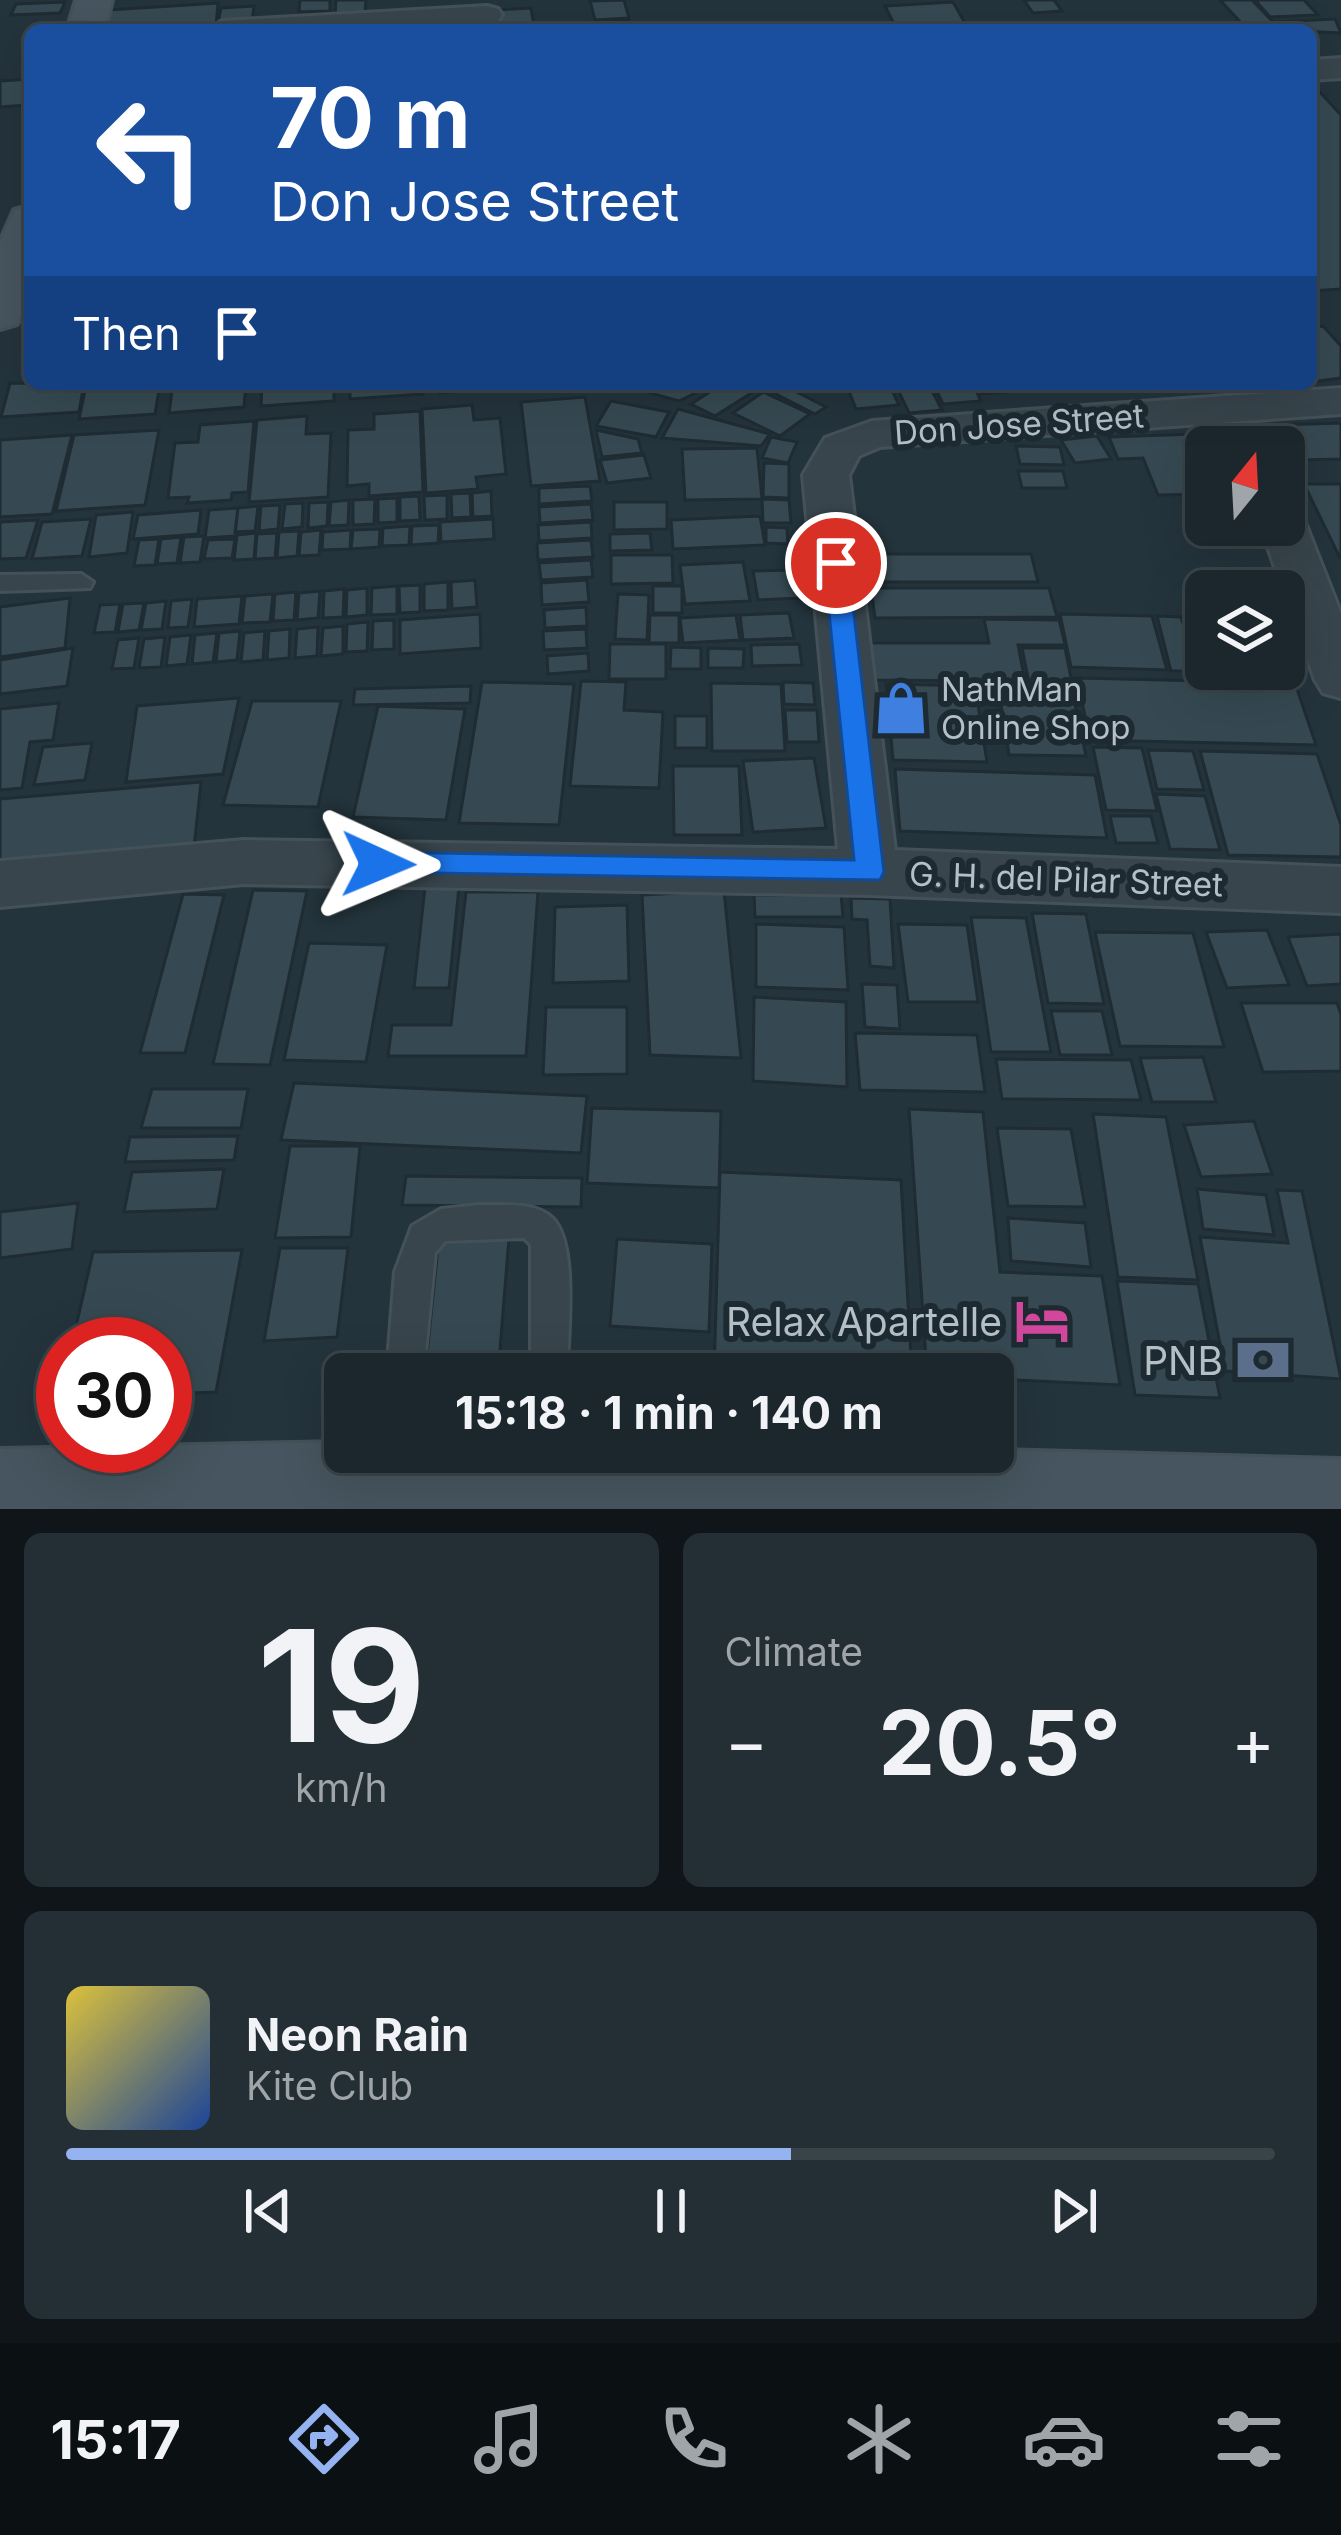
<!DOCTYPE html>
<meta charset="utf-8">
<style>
:root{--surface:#1b272d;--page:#242f35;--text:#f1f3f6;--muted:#a0a5aa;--line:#394449;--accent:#95b2f1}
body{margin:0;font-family:Inter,sans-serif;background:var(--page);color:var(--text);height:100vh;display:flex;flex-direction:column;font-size:45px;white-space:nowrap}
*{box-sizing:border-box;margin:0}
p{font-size:39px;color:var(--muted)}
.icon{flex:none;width:66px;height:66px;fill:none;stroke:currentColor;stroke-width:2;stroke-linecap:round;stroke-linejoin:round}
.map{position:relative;height:1509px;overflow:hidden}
.side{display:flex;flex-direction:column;gap:24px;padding:24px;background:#0f1519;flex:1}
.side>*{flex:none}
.banner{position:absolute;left:24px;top:24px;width:1293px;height:366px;border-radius:18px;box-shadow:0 12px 48px #0002,0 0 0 3px var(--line);background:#1a4fa0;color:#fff;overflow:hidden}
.needle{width:78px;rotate:18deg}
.buttons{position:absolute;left:1185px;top:426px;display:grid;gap:24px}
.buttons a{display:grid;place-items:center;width:120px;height:120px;border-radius:18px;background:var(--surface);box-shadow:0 12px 48px #0002,0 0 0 3px var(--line);font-size:60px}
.speed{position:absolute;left:36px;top:1317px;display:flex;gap:24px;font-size:60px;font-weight:700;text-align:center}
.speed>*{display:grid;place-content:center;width:156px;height:156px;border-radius:50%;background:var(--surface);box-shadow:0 12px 48px #0002,0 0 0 3px var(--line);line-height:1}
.speed .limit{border:18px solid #d22;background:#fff;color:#111}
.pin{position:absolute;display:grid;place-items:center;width:102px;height:102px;color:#fff;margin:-51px;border:6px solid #fff;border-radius:50%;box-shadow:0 3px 12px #0007}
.me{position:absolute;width:132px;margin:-66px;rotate:91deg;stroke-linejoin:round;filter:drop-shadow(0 0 9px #0008)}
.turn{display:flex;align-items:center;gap:42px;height:252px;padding:0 48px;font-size:54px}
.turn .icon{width:156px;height:156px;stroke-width:2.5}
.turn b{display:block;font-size:84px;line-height:102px}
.then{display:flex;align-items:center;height:114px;padding:0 48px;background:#0003;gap:24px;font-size:45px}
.big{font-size:90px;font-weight:700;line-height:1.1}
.side .card{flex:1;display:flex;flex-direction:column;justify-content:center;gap:18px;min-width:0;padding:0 42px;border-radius:18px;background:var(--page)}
.side .dial{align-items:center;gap:0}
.dial b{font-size:156px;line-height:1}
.song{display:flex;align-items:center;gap:36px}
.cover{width:144px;height:144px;border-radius:18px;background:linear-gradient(135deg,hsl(50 70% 55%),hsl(220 70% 35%))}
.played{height:12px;border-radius:6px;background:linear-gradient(90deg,var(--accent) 60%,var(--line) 60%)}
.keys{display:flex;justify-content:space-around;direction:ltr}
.heat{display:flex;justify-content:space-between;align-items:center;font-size:66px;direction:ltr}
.side .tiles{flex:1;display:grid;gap:24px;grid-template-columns:1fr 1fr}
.card:last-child{grid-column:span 2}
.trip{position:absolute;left:324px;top:1353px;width:690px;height:120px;border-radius:18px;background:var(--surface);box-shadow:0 12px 48px #0002,0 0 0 3px var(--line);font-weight:700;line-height:120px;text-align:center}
.menu{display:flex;height:192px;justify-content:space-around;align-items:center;background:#0b1012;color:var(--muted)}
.menu .icon{width:84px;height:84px}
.menu .current{color:var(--accent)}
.menu b{font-size:54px;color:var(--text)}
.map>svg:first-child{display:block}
.building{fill:#364952;stroke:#1f2c33;stroke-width:3}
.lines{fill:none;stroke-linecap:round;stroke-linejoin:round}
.service-casing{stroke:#445158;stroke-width:6}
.minor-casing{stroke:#445158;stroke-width:6}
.secondary-casing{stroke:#445158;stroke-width:6}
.service{fill:#38454c;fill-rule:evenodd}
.minor{fill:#38454c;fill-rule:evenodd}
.secondary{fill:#46555f;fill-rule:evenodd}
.route{fill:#1a73e8;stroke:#114b97;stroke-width:3}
.labels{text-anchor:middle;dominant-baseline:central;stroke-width:12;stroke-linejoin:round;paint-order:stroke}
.street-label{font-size:33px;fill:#b4c0c7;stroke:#1d2a31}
.poi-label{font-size:33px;fill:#b4c0c7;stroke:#1d2a31;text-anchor:start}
.near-poi-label{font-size:39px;fill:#b4c0c7;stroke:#1d2a31;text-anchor:end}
</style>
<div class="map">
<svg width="1341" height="1509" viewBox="0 0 1341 1509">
<rect width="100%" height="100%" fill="#24343c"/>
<path class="building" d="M300 0H330V11L299 12Z
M336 0H366L365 15 335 16Z
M624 0 629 18 595 20 590 1Z
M1024 0H1054L1062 11 1033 13Z
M1220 0H1252L1275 24 1244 26Z
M1255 0H1304L1318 15 1270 17Z
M65 2 60 13 11 15 16 4Z
M953 2 969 30H897L885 6Z
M218 3 216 26 105 30 109 10Z
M254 6 252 22 218 23 221 8Z
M531 8 534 26 498 28 495 10Z
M1335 19 1341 33 1284 30 1276 22Z
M628 20 631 30H593L591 22Z
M30 79 27 105 0 107V81Z
M1311 90H1318L1341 115V289L1311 291Z
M1323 326 1341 346V378L1311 382V328Z
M10 383 84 384 79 412 1 417Z
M160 384 155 414 79 419 86 386Z
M173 384H246L244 407 169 413Z
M262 384H334V401L261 406Z
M350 384H422L423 394 350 399Z
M438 384H511L512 387 439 393Z
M653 384H699L706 388 679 401 643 391Z
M722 384H763L764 385 715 416 691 404Z
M781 384 826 407 815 414 770 391Z
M846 384H889L899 405 856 409Z
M933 384H973L981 401 943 404Z
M976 384H1052L1054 388 981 394Z
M930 387 942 410 909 413 898 390Z
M763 392 810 414 780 436 733 413Z
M585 397 600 481 531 486 521 402Z
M611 401 669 412 656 437 596 426Z
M472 405 474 420 500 418 506 474 476 477 478 489 426 493 422 409Z
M678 409 770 434 761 446 662 438Z
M420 411 423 492 369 496V484L347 486 348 430 374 429V414Z
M307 416 306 434 331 433 328 497 249 502 257 420Z
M254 421 248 492 232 493 231 500 187 503 189 497 168 498 175 443 198 442 200 425Z
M1341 423V459L1299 460 1279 425Z
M159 430 145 505 56 511 74 435Z
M596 430 638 439 642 453 602 457Z
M1196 434 1206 455V494L1158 495 1143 458 1118 459 1109 437Z
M72 435 52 514 0 517V440Z
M1097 436 1111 459 1075 463 1061 440Z
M771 437 797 442 788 463 762 458Z
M1016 446 1060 447 1064 465 1020 464Z
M757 448 762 499 685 500 682 449Z
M644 455 651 478 607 483 600 460Z
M764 463 789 464V498L763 497Z
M1018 471H1063L1067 488H1022Z
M1304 484H1341V560Z
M590 486 592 501 539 504V488Z
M491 491 492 516 473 517 472 493Z
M470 493 471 517 452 518 451 494Z
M447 495V519L425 520 424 496Z
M419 496 420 520 400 521V497Z
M397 498V522L378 523V499Z
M375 499 374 524 353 525V500Z
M762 499 789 500 791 523H763Z
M349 500 348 525 329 526 331 502Z
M328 502 327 526 308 528 309 503Z
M614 502H667V529L614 530Z
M303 503 302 527 282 529 285 504Z
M591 504 593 520 540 523 539 507Z
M280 505 278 529 259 531 261 506Z
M258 506 255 531 235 532 238 508Z
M238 508 235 536 205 538 209 510Z
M201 510 198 534 133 539 138 515Z
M133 512 127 553 89 557 96 515Z
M760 516 765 545 673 549 671 520Z
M91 519 82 556 32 559 42 522Z
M493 519 494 539 441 542 440 522Z
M38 520 26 558 0 559V522Z
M591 522 592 538 539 541 538 525Z
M439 525 438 543 411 545 412 526Z
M410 526 409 545 382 546 383 528Z
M766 527 787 528 788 544 766 543Z
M380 529 379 547 351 549 353 530Z
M321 530 319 555 299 556 301 532Z
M351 530 350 549 322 550 323 532Z
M299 531 297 556 277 558 279 532Z
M256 533 254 559 234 560 237 535Z
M277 533 275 558 255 559 257 534Z
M650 533 652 550 610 551V534Z
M204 536 200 562 180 563 184 537Z
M181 537 177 563 157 564 161 539Z
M159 539 155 565 134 566 139 540Z
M235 539 232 558 204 559 208 540Z
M591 540 593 557 538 560 537 543Z
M876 554H1031L1038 582H880Z
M611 555H672L673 583 611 584Z
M591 560 593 577 541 580 539 563Z
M743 562 750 601 685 604 680 565Z
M796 570 802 598 758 600 753 571Z
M475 580 477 607 452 609 451 582Z
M587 580 589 602 542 605 541 583Z
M448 582V610L424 611V584Z
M420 585V612L400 613 399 586Z
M397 586V614L371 615 372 588Z
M653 586H682V613H653Z
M367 588V615L346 617 347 590Z
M871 588H1049L1057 617 875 618Z
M344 589 343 617 323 618 324 591Z
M320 591 318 618 297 620 299 593Z
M296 592 294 620 273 621 275 594Z
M273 594 270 622 242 623 245 596Z
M618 594 649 595 647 640 615 639Z
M242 596 239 624 194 627 197 599Z
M70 598 65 648 0 657V607Z
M192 599 188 627 168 628 171 601Z
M166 601 162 629 141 630 146 603Z
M144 603 139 630 118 632 123 604Z
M120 604 115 632 94 633 100 605Z
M586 607 587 626 545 628 544 610Z
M789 613 794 638 743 640 740 615Z
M480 614 481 648 400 654V620Z
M1060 614 1152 616 1167 670 1071 667Z
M650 615H679V643H649Z
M736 615 740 640 683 643 680 618Z
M1157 616 1181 617 1197 671H1171Z
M1185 618H1206V669H1284V646L1294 675 1200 672Z
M984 619 1059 620 1065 645H1018L1025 681 868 680 864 643H989Z
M394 620V649L372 650 373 621Z
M368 622 367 651 346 652 347 624Z
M343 626V654L321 656 323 628Z
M318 627 317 656 295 658 297 629Z
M290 629 289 658 267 660 269 631Z
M586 629 587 648 544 650 543 631Z
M240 631 237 660 216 662 219 633Z
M265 631 263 660 241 662 244 633Z
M217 633 213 662 192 664 195 635Z
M191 635 187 664 166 666 170 637Z
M165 637 161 667 139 668 144 639Z
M139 638 134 668 112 669 118 640Z
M610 644H666V679H609Z
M799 644 802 665 752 666 751 645Z
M671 647 701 648V669H670Z
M73 648 67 686 0 694V660Z
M708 648 744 649 743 668H708Z
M1022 648H1065L1072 683 1029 682Z
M588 653 589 671 548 674 547 656Z
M1077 678 1295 683 1316 745 1090 740Z
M581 681 626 682 624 710 663 712 659 788 570 786Z
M482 682 574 684 559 825 459 823Z
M783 682 813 683 815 705 784 704Z
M711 683 781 684 785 751H712Z
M886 684 975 686 987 762 893 760Z
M998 685 1071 686 1086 756 1009 755Z
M471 686 470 703 353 705 355 689Z
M239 698 223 774 126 782 137 706Z
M252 701H341L318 807 223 805Z
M59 703 53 740 30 742 22 788 0 790V709Z
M378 706 465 709 446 820 353 817Z
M785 710H817L819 742H787Z
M675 716H707V748H675Z
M92 743 85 780 34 785 43 747Z
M1093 747 1142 748 1157 811 1106 810Z
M1148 750 1193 751 1204 790 1157 789Z
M1200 751 1317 754 1341 825V857L1228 855Z
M814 758 826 828 753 832 743 761Z
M673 766H739L742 835H674Z
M895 769 1095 775 1107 838 900 831Z
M201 782 194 848 0 865V799Z
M1156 794 1205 796 1220 850 1170 849Z
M1110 816H1151L1158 843H1116Z
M425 887H459L449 988H414Z
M253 890 307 891 270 1065 213 1064Z
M724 891 741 1058 650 1055 642 895Z
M466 892H538L526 1056H388L392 1025H451Z
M183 894 224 895 185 1053H140Z
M841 894 843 917H755L754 895Z
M851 898 890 899 894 968 870 966 867 920 852 919Z
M627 905 629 981 553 983 555 907Z
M1032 913 1086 914 1104 1004 1048 1003Z
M971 917 1026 918 1051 1052H991Z
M756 924 844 927 848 990 756 987Z
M898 924 967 925 978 1002H908Z
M1267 930 1289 985 1227 988 1206 932Z
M1095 932 1193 933 1224 1047 1120 1046Z
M1341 934V984L1307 986 1288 937Z
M309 943 387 945 366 1062 284 1060Z
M862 984 897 985 900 1029 865 1027Z
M754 997 846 1002 847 1087 753 1081Z
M1241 1003H1337L1341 1015V1071L1263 1072Z
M546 1007H627V1074L543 1075Z
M1051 1011H1102L1112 1055H1060Z
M855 1033 977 1035 985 1092 860 1090Z
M1203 1057 1216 1102H1152L1140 1058Z
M996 1059 1131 1060 1141 1100 1002 1099Z
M294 1083 587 1096 581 1153 281 1140Z
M152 1089H248L241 1128H141Z
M592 1108 721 1111 719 1188 587 1183Z
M909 1109 983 1112 1000 1272 1102 1276 1120 1385 993 1379V1374H927Z
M1093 1114 1166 1117 1198 1280 1118 1277Z
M1254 1121 1272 1174 1201 1177 1184 1125Z
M997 1128 1071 1129 1085 1207 1008 1206Z
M238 1136 234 1160 125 1162 130 1137Z
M290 1146H360L351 1237 275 1238Z
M224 1169 217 1209 124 1212 132 1172Z
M720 1172 901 1180 912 1374H714Z
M406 1176 582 1178 581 1207 402 1205Z
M1197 1189 1266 1195 1274 1235 1203 1229Z
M1277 1190 1302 1191 1341 1379 1225 1371 1200 1237 1288 1243Z
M78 1203 72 1249 0 1258V1212Z
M1008 1218 1085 1223 1091 1267 1011 1261Z
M439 1238H509L498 1374H425Z
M617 1239 712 1244 709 1332 610 1326Z
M280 1248H348L337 1337 264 1341Z
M242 1250 216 1392 165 1394V1344H72L93 1252Z
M1117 1281 1198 1284 1220 1398 1135 1395Z"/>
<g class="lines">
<defs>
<path id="service" d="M81 574 93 582 90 588 0 591V575Z
M480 1205C502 1206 534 1201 552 1218 579 1243 567 1338 567 1374H531V1245L524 1238 445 1241 435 1253 423 1374H387L395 1272 412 1226 441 1209Z"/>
<path id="minor" d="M487 6 498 9 502 15 498 21 384 30H207L222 21Z
M1341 58V78L1311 80V60Z
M1341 388V414L880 447 859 456 849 475 895 850 1341 867V913L869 895 244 884 0 907V861L244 840 838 849 803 475 825 438 872 421Z
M1284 511 1300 515 1306 525 1341 614V698L1323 693 1315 680 1260 525H1284Z"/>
<path id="secondary" d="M76 0H112L105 30H67Z
M30 206V295L17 324 0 329V242L14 210Z
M345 1442V1452L993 1450 1341 1459V1509H0V1449Z"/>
</defs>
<use href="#service" class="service-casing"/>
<use href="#minor" class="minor-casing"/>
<use href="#secondary" class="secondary-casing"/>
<use href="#service" class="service"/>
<use href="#minor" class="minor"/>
<use href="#secondary" class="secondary"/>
</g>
<path class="route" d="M836 555 848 563 884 872 880 880 368 872 363 864 368 856 378 852 854 860 824 563Z"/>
<defs>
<symbol id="shop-bare" viewBox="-9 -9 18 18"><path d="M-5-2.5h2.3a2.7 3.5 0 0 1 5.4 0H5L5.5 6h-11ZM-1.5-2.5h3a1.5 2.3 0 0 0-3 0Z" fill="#3f7fe0" stroke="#1d2a31" stroke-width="2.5" paint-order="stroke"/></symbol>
<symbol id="hotel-bare" viewBox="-9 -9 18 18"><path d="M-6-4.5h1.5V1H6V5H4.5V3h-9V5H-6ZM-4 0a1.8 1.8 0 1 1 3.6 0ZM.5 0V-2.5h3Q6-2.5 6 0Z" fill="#d1479c" stroke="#1d2a31" stroke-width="2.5" paint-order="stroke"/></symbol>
<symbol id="bank-bare" viewBox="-9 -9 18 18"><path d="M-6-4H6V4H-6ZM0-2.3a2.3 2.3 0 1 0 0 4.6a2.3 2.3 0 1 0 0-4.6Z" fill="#5c6f8a" stroke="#1d2a31" stroke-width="2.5" paint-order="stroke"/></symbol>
</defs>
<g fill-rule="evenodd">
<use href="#shop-bare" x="863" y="670" width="76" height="76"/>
<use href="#hotel-bare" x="1004" y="1283" width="76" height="76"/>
<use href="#bank-bare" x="1225" y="1322" width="76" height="76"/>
</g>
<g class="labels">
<g class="street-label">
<text transform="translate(1019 424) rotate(-4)">Don Jose Street</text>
<text transform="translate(1066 879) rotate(2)">G. H. del Pilar Street</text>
</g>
<g class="poi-label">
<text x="941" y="689">NathMan<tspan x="941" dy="38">Online Shop</tspan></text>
</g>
<g class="near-poi-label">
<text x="1002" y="1321">Relax Apartelle</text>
<text x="1223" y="1360">PNB</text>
</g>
</g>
</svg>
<div class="buttons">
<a><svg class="needle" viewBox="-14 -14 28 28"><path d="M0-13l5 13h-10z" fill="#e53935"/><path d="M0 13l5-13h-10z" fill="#a0a5aa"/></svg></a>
<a><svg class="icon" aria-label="layers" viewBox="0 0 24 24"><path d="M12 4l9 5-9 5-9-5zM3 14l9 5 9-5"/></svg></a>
</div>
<div class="speed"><div class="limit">30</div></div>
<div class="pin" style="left:836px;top:563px;background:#d93025"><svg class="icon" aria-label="arrive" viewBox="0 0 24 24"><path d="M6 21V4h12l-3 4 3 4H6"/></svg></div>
<svg class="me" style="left:378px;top:864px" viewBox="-20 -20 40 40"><path d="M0-17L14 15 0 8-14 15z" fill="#1a73e8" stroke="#fff" stroke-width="4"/></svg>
<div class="trip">15:18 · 1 min · 140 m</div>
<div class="banner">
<div class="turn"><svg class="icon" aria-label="left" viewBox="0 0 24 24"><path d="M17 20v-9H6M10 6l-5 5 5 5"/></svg><div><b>70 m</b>Don Jose Street</div></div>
<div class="then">Then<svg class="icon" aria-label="arrive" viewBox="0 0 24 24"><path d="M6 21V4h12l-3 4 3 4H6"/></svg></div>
</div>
</div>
<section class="side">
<div class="tiles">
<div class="card dial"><b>19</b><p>km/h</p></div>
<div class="card"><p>Climate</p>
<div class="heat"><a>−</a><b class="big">20.5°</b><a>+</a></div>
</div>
<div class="card">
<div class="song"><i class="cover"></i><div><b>Neon Rain</b><p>Kite Club</p></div></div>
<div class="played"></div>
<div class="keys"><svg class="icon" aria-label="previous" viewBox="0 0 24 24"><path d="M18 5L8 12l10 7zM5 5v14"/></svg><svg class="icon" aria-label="pause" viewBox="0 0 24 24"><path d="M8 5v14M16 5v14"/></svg><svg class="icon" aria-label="next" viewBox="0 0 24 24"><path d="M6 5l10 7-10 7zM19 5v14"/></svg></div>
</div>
</div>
</section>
<nav class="menu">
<b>15:17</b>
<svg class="icon current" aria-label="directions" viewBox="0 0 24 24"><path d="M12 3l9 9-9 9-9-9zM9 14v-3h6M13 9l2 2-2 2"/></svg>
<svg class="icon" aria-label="music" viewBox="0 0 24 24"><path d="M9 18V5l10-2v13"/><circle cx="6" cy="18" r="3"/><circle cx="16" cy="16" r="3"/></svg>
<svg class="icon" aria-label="phone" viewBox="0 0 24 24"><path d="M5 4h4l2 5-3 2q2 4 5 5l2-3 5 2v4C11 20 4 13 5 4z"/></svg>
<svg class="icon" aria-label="climate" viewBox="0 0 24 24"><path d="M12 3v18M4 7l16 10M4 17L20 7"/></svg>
<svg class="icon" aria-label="car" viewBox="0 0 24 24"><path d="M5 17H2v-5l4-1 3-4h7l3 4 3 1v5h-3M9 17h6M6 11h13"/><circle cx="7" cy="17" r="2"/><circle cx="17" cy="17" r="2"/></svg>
<svg class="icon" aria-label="filters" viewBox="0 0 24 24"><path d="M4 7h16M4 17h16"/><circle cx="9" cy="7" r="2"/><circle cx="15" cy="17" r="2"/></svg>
</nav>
